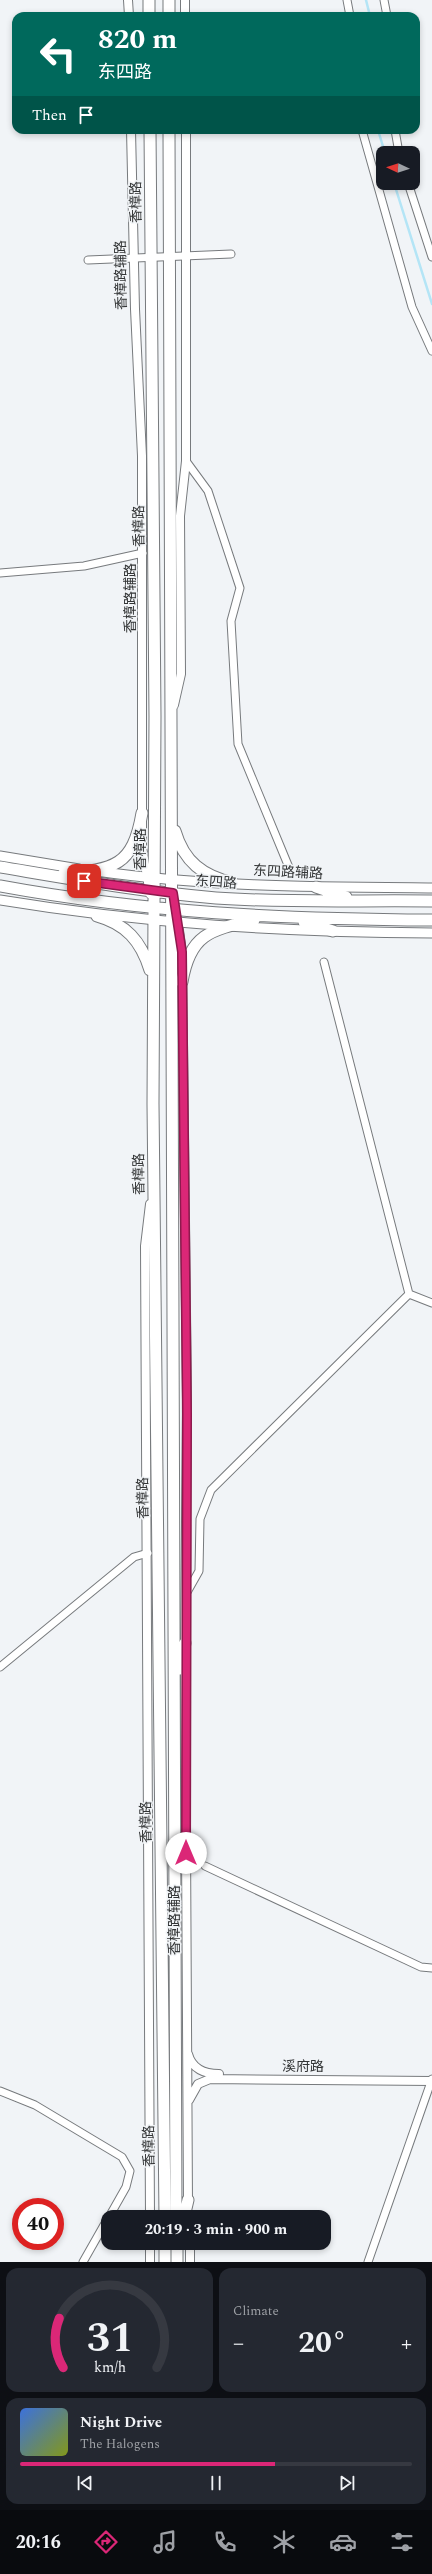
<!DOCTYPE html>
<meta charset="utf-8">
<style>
:root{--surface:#171b24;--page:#242831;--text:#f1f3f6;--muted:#9ea1a6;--line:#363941;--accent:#db2777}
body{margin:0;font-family:Spectral,"Noto Sans SC",serif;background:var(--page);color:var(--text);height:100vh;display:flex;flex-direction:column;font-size:15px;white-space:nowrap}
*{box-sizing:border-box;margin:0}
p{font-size:13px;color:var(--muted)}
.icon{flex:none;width:22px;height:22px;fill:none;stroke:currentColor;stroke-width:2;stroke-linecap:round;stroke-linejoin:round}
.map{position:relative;height:2262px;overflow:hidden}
.side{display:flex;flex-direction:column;gap:6px;padding:6px;background:#0d0f14;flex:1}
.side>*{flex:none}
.hud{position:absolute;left:12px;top:12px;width:408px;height:122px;border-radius:12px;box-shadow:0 2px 6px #0003;background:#00695c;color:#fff;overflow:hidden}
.needle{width:26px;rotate:274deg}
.controls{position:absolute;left:376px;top:146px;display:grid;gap:8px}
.controls a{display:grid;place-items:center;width:44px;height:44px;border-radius:8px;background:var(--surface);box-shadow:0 2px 6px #0003;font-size:20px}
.speed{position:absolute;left:12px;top:2198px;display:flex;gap:8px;font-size:20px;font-weight:700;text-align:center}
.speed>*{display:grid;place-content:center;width:52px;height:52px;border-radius:50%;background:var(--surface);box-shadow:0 2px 6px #0003;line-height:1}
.speed .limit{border:6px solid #d22;background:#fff;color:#111}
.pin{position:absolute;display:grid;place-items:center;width:34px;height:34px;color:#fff;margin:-17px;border-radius:8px;box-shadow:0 2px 6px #0006}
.me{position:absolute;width:44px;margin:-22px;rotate:0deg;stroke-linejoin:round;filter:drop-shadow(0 0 3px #0008)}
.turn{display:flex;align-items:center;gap:14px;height:84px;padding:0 20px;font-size:18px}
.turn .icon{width:52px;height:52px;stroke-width:2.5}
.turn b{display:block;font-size:28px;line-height:34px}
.then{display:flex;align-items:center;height:38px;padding:0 20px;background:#0003;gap:8px;font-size:15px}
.big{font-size:30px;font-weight:700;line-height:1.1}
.side .tile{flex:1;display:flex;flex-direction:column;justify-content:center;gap:6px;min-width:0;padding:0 14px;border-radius:12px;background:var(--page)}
.side .dial{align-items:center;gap:0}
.dial svg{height:104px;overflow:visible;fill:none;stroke:var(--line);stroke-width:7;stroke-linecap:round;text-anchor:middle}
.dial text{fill:var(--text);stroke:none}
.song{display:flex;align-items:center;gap:12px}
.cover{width:48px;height:48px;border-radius:6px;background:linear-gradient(135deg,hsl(220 70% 55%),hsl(70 70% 35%))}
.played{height:4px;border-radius:2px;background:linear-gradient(90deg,var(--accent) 65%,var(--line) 65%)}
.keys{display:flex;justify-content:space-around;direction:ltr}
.heat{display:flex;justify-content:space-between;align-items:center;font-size:22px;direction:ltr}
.side .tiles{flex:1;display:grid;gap:6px;grid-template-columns:1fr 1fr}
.tile:last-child{grid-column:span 2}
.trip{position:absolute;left:101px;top:2210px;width:230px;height:40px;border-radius:12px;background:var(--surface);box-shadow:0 2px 6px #0003;font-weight:700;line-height:40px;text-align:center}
.tab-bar{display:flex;height:64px;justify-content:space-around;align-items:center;background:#090b0e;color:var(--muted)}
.tab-bar .icon{width:28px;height:28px}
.tab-bar .selected{color:var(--accent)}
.tab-bar b{font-size:18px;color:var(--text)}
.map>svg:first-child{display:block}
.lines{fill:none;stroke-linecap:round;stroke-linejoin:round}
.stream{stroke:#b4e5f6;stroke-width:2.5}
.minor-casing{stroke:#777a7d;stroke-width:9}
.tertiary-casing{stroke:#777a7d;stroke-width:10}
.secondary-casing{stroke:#777a7d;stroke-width:11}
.primary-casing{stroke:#777a7d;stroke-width:13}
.minor{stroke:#fff;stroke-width:7}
.tertiary{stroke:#fff;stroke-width:8}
.secondary{stroke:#fff;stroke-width:9}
.primary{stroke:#fff;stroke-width:11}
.route-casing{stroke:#8e194d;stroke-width:10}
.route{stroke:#db2777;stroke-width:7}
.labels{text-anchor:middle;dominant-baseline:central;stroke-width:3;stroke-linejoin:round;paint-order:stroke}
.street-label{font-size:14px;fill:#333536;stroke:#f1f4f7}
</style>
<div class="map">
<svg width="432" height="2262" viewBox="0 0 432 2262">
<rect width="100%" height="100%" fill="#f1f4f7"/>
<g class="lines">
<path class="stream" d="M366 0 370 16
M378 130 385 153
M394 183 432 304"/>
<defs>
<path id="minor" d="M347 0 350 16
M384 0 387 16
M362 130 412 307 432 351
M395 130 399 153
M408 183 432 257
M88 260 231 254
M186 461 208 491 240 588 231 621 238 744 288 865
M0 573 84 566 143 553
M324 962 409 1294
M409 1294 432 1303
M186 1594 199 1571 200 1519 211 1490 409 1294
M0 1667 134 1557 148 1553
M205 1866 421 1967 432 1968
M0 2091 35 2105 122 2157 130 2171 126 2187 109 2217
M83 2262 108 2218
M368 2262 432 2079"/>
<path id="tertiary" d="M128 0 129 16
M185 0V16
M131 130 135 309 142 456V847L150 894
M174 705 181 674 180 516 186 461V130
M177 916 182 952 187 1400 185 1648
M185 1660 188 2204
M188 2054C192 2069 205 2074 219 2074
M189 2100 198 2084 210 2079 432 2081
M150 2217 145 1246 150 1204
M190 2243V2262
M150 2262V2243"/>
<path id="secondary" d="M0 856 79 869
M96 871C207 887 320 887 432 888
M0 900C145 924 285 932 432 933"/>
<path id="primary" d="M149 0V16
M169 0V16
M150 130 155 716 153 1104 165 2217
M169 130 176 2217
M175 831C184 862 203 876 233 883
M0 867C72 879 144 892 216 898 288 903 360 900 432 901
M64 873C114 870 133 866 142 813
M0 886C146 913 284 919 432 920
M316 887 346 897
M97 916C126 924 141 941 150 970
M304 922 333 931
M182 982C190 934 210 930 254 920
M180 1669 185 1643
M184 2217 188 2200
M165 2243V2262
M177 2243V2262"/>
</defs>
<use href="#minor" class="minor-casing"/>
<use href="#tertiary" class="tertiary-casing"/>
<use href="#secondary" class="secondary-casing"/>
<use href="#primary" class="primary-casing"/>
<use href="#minor" class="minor"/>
<use href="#tertiary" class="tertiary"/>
<use href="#secondary" class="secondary"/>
<use href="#primary" class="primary"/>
</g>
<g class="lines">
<defs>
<path id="route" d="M84 881 173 893 182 952 187 1414 186 1853"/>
</defs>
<use href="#route" class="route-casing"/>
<use href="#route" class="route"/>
</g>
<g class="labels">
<g class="street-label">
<text transform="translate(136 202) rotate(-91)">香樟路</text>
<text transform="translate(121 275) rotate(-91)">香樟路辅路</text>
<text transform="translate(139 526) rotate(-91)">香樟路</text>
<text transform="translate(130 598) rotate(-90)">香樟路辅路</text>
<text transform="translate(140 849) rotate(-90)">香樟路</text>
<text transform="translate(288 872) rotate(3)">东四路辅路</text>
<text transform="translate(216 882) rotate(4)">东四路</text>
<text transform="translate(139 1174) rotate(-91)">香樟路</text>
<text transform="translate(143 1498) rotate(-91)">香樟路</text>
<text transform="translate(146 1822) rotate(-91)">香樟路</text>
<text transform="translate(174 1920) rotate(-90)">香樟路辅路</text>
<text x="303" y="2066">溪府路</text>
<text transform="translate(149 2146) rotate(-91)">香樟路</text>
</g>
</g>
</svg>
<div class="controls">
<a><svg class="needle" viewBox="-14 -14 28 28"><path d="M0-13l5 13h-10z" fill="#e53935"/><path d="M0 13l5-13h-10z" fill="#9ea1a6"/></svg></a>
</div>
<div class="speed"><div class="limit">40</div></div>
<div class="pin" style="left:84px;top:881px;background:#d93025"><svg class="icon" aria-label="arrive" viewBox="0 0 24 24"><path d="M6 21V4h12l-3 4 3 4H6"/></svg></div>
<svg class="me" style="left:186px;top:1853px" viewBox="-20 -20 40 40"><circle r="19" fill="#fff"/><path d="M0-13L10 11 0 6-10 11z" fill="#db2777"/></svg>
<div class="trip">20:19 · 3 min · 900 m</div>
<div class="hud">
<div class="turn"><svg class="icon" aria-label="left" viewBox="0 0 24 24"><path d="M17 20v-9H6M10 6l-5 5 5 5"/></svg><div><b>820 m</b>东四路</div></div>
<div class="then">Then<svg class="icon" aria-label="arrive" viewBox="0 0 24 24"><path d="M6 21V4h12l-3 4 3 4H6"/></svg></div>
</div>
</div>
<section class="side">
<div class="tiles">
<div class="tile dial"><svg viewBox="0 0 100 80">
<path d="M14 69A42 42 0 1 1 86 69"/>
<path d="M14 69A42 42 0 0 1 11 31" stroke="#db2777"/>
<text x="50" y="56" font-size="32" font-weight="700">31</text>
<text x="50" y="72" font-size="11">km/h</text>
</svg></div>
<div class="tile"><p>Climate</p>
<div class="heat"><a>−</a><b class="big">20°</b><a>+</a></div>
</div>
<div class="tile">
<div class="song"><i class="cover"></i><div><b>Night Drive</b><p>The Halogens</p></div></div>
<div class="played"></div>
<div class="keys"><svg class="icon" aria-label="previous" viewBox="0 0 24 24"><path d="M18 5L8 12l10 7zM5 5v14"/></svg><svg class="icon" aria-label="pause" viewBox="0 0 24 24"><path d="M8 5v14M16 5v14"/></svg><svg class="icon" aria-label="next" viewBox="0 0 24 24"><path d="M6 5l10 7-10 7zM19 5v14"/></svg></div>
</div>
</div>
</section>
<nav class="tab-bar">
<b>20:16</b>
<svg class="icon selected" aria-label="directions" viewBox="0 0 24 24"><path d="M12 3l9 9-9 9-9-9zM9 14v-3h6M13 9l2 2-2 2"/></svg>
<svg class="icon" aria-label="music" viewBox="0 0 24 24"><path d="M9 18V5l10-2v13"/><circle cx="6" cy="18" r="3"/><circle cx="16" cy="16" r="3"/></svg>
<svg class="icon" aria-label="phone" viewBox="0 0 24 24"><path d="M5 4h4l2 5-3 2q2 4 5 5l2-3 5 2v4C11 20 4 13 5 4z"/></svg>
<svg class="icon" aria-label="climate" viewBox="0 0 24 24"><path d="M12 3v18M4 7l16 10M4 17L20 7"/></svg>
<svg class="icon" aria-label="car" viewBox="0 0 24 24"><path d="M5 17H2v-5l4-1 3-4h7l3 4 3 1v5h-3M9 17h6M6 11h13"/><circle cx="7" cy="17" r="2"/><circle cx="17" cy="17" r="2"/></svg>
<svg class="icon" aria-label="filters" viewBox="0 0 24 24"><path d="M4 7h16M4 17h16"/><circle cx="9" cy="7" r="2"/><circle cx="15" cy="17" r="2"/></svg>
</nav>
